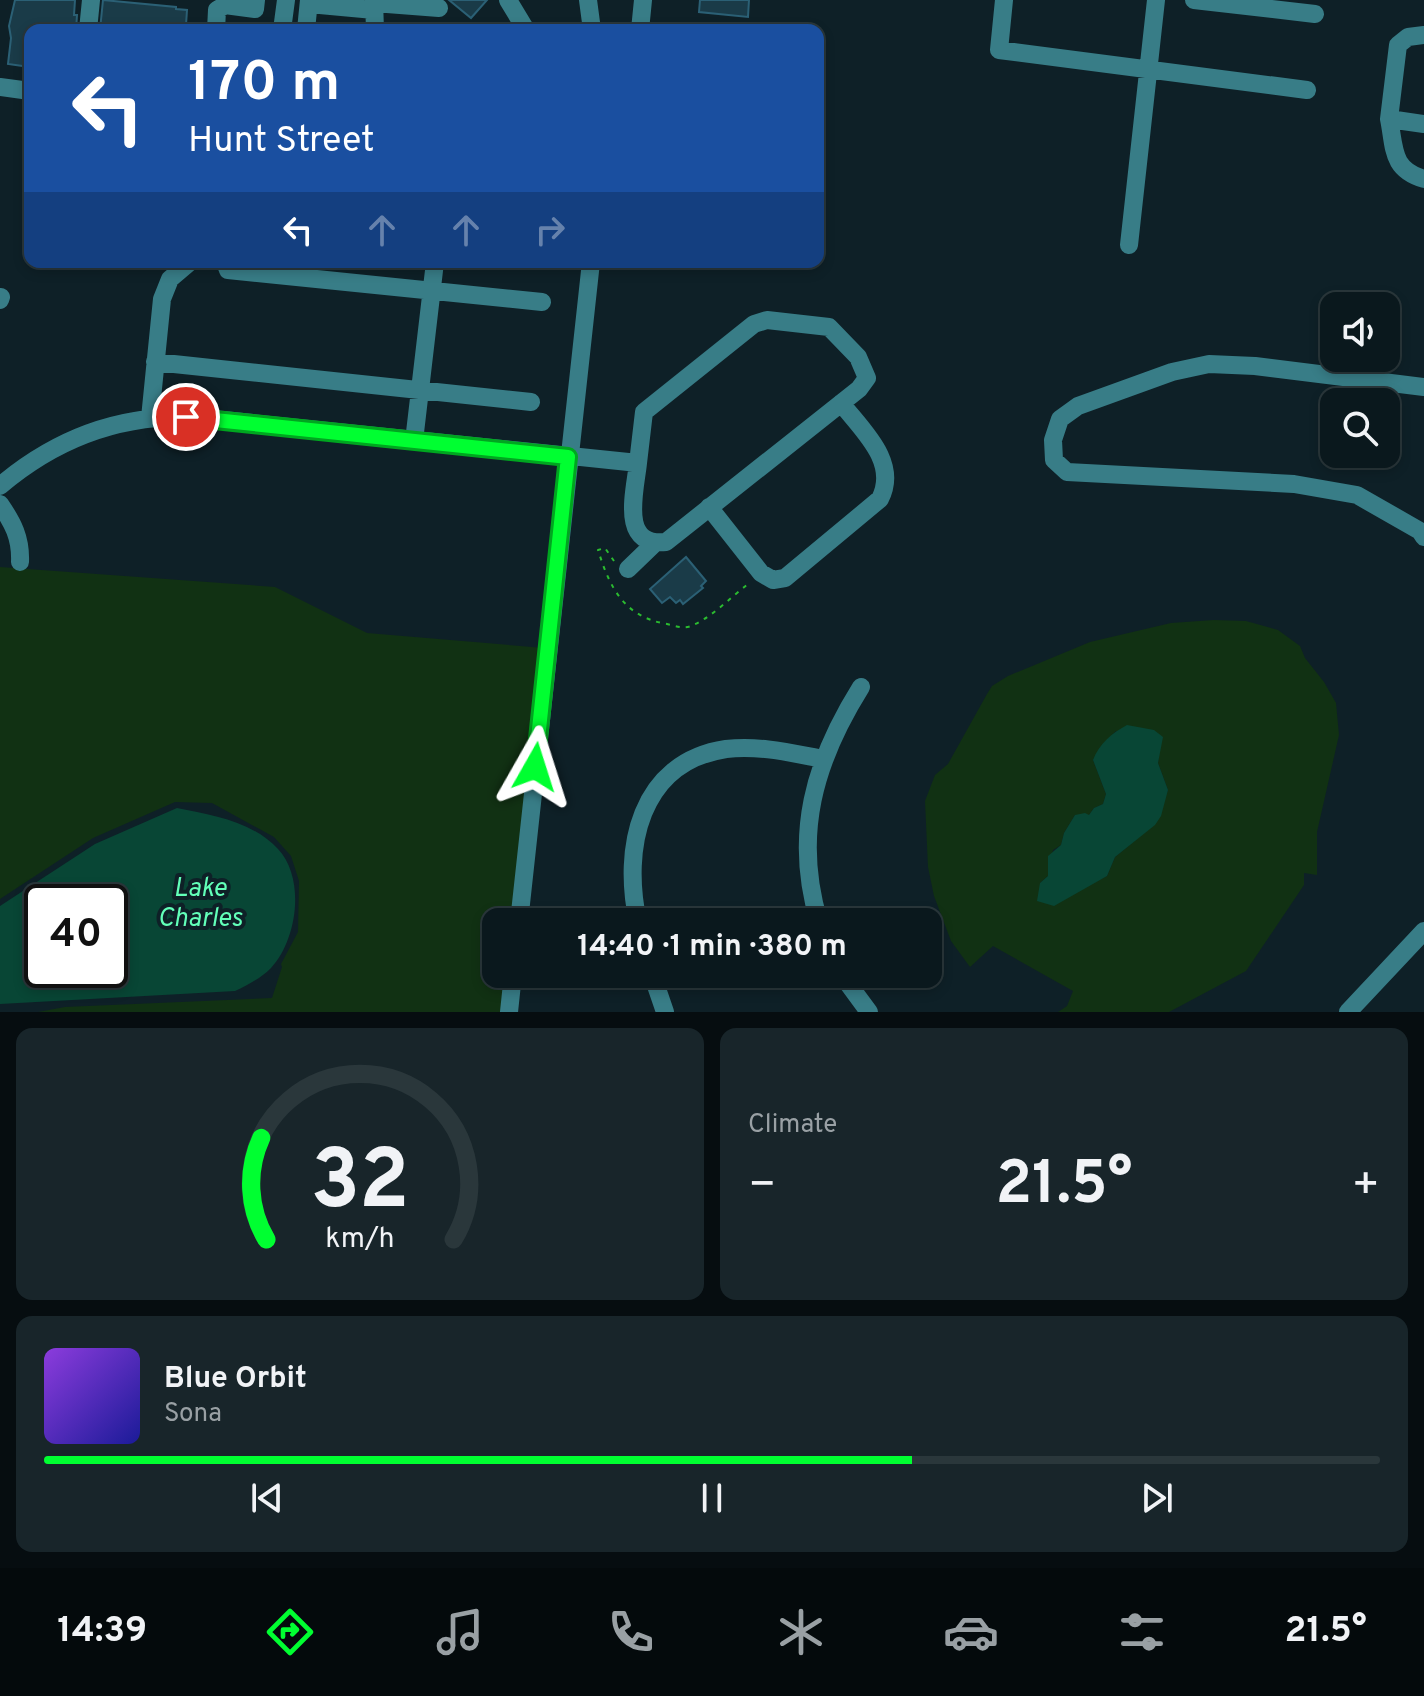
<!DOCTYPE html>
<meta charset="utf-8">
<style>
:root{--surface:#0a181d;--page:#18252a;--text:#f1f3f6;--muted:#99a0a4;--line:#2a373b;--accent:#00ff31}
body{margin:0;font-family:Overpass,sans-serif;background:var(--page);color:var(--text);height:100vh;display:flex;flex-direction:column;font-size:30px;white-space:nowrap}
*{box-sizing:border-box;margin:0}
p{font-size:26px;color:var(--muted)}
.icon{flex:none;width:44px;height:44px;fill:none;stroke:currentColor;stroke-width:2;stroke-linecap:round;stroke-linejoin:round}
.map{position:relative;height:1012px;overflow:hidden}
.sheet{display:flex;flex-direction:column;gap:16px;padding:16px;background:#060d10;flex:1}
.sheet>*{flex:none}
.top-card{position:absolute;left:24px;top:24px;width:800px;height:244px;border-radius:16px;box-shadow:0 4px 12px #0003,0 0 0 2px var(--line);background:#1a4fa0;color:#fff;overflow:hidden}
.buttons{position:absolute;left:1320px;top:292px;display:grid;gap:16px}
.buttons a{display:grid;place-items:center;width:80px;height:80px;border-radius:16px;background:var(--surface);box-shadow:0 4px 12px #0003,0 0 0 2px var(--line);font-size:40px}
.speed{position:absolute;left:24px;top:884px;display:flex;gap:16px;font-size:40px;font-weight:700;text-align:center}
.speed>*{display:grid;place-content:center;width:104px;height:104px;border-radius:50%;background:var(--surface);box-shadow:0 4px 12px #0003,0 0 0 2px var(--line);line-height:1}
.speed .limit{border:4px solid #111;border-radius:12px;background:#fff;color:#111}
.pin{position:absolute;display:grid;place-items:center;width:68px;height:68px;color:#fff;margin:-34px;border:4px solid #fff;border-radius:50%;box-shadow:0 2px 8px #0007}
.me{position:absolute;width:88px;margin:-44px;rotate:6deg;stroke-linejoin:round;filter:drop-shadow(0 0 6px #0008)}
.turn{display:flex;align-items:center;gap:28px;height:168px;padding:0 32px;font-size:36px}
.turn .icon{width:104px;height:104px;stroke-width:2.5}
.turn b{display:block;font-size:56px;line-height:68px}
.lanes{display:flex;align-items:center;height:76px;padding:0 32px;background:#0003;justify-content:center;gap:40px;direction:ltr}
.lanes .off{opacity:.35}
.big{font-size:60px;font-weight:700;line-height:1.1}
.sheet .tile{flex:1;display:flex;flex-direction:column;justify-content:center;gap:12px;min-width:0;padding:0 28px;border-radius:16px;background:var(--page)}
.sheet .dial{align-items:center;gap:0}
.dial svg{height:208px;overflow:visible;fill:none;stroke:var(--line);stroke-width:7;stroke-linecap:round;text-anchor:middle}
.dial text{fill:var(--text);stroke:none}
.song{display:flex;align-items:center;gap:24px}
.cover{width:96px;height:96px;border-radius:12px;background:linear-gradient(135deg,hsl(270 70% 55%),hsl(240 70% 35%))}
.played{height:8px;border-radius:4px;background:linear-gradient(90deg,var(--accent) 65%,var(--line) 65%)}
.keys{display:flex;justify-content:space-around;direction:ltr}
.heat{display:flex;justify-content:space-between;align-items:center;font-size:44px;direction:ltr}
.sheet .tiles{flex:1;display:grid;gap:16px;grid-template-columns:1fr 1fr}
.tile:last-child{grid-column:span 2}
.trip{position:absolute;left:482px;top:908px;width:460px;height:80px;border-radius:16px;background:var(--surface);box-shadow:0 4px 12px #0003,0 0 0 2px var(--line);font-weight:700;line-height:80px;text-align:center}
.menu{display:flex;height:128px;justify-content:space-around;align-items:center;background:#040a0c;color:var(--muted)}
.menu .icon{width:56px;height:56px}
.menu .selected{color:var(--accent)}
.menu b{font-size:36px;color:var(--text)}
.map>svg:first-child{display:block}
.green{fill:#113113;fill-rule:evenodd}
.water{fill:#084635;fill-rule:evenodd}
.building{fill:#1a3b48;stroke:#2b6075;stroke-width:2}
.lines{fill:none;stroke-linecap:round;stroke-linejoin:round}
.path{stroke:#2bbc30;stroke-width:2;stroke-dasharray:4 6;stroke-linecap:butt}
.minor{stroke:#387d87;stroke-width:18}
.route-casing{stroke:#00a620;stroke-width:20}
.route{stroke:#00ff31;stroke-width:14}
.labels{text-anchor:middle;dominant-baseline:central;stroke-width:8;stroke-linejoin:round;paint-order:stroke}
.water-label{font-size:26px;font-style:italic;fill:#62ffb9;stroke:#0e2027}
</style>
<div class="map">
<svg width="1424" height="1012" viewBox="0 0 1424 1012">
<rect width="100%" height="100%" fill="#0e2027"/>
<path class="green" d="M0 567 275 587 367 633 544 648 513 922H496V974H508L504 1012H38L65 1007 272 998 282 967 281 964 298 932 299 881 291 856 274 837 212 803 175 802 93 838 0 899Z
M1214 620 1246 621 1278 630 1300 646 1305 658 1324 682 1336 703 1339 735 1317 832V875L1304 873V885L1246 971 1169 1012H1058L1067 1006 1073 991 993 946 970 967 951 941 934 896 928 867 925 801 935 775 948 764 987 694 992 686 1008 676 1090 642 1171 623ZM1116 731 1159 752 1158 763 1168 790 1155 824 1115 857 1107 876 1091 884 1040 883 1048 876 1053 850 1061 845 1064 833 1075 815H1089L1094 808 1103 804 1106 794 1093 760 1106 741Z"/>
<path class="water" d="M1127 725 1154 730 1163 737 1158 763 1168 790 1161 816 1155 825 1115 857 1107 876 1054 906 1037 901 1040 883 1048 876V856L1061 845 1064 833 1075 815 1085 813 1089 815 1094 808 1103 804 1106 794 1093 760C1099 744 1112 733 1127 725Z
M177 808C212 815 252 821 278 849 306 879 297 940 271 968 261 978 248 985 235 991L0 1004V906L95 844ZM42 902H110V970H42Z"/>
<path class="building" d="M15 0H75L74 15H77L76 30H30V67L8 64 11 38 9 26Z
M103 0 176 7V9L187 10 186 25 175 24 174 30H100Z
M449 0H487L471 18Z
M700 0H749L748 17 699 12Z
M686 557 706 581 701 586 703 588 683 604 680 600 676 603 670 597 662 603 650 589Z"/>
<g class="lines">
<path class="path" d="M614 561 605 548 598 550C610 588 624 617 667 624 675 626 684 629 691 626 711 618 731 597 748 584"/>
<path class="minor" d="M374 0 375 30
M508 0 526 30
M588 0 592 30
M1004 0 999 50 1307 90
M1194 0 1315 14
M374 3 439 8
M309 4 374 10
M88 30 91 0
M216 30 217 10 225 5 255 9 256 0
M282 30 286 0
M306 30 309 0
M640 30 643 0
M1424 35 1408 37 1398 45 1389 119 1424 124
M0 87 30 91
M1389 119C1395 149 1391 169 1424 179
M1129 245 1156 0
M225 262 228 270 542 302
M0 300 1 297
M155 362 531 402
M1424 387 1255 366 1209 364 1172 372 1078 406 1060 419 1053 440 1054 460 1067 472 1294 484 1357 495 1420 531 1424 537
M150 418 162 299 170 279 190 262
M414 441 435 262
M0 486C59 436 126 412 204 418L638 463C635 492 619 547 666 542L859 389 867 378 858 357 829 327 767 320 754 324 644 412 638 463
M0 504C13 523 21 538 20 562
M709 507 761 573 773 580 785 578 880 499C899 462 862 430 841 403
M628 569 655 543
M519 922 591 262
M638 922C622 849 639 762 726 749 759 745 791 753 823 759
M819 922C793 835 814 762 861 687
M652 974 665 1012
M841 974 869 1012
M509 1012 513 974
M1348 1012 1424 931"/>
</g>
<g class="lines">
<defs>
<path id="route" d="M186 417 568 457 535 767"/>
</defs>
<use href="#route" class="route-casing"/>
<use href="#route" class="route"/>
</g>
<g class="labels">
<g class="water-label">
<text x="200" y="889">Lake<tspan x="200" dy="30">Charles</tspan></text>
</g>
</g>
</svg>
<div class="buttons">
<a><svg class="icon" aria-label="sound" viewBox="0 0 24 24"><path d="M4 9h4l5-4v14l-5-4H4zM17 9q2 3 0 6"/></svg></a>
<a><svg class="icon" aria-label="search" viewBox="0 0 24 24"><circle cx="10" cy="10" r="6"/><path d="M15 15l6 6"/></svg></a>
</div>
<div class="speed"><div class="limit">40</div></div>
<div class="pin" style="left:186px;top:417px;background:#d93025"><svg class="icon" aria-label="arrive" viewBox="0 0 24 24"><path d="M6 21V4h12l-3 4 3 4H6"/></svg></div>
<svg class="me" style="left:535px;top:767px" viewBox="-20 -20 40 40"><path d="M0-17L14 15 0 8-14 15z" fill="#00ff31" stroke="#fff" stroke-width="4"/></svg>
<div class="trip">14:40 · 1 min · 380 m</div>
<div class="top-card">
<div class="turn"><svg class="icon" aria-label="left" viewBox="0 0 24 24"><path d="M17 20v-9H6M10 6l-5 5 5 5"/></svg><div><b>170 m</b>Hunt Street</div></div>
<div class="lanes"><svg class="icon" aria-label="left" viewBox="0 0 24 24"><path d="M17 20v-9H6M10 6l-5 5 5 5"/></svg><svg class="icon off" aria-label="ahead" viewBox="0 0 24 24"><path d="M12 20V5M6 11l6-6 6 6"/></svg><svg class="icon off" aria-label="ahead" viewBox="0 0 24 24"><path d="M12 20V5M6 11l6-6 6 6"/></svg><svg class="icon off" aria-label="right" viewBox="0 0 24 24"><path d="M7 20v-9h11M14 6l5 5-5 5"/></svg></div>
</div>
</div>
<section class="sheet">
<div class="tiles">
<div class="tile dial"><svg viewBox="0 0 100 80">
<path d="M14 69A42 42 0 1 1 86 69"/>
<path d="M14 69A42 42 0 0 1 12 30" stroke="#00ff31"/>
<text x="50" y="56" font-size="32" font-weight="700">32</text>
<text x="50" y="72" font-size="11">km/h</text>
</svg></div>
<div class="tile"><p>Climate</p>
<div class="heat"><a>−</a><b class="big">21.5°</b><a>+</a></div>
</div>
<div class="tile">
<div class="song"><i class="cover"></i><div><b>Blue Orbit</b><p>Sona</p></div></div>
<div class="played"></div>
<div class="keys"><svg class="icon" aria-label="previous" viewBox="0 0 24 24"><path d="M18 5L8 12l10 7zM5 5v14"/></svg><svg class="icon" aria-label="pause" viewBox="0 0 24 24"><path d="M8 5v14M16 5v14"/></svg><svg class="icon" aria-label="next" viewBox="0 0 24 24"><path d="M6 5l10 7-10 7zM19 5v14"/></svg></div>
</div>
</div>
</section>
<nav class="menu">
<b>14:39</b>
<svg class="icon selected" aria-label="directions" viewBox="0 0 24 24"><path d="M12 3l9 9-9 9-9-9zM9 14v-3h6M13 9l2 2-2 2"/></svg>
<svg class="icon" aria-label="music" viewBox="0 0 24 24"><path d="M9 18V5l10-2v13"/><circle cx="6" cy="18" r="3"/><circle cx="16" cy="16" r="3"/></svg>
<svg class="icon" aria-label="phone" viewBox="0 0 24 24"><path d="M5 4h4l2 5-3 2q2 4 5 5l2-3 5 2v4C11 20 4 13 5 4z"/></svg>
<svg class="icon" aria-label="climate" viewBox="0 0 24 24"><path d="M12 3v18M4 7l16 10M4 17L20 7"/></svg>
<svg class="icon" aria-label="car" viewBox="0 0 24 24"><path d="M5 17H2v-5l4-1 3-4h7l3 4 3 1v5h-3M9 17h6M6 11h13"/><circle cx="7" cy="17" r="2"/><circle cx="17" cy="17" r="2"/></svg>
<svg class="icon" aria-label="filters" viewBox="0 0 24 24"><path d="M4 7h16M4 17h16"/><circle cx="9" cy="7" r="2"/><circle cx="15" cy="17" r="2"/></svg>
<b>21.5°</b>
</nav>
